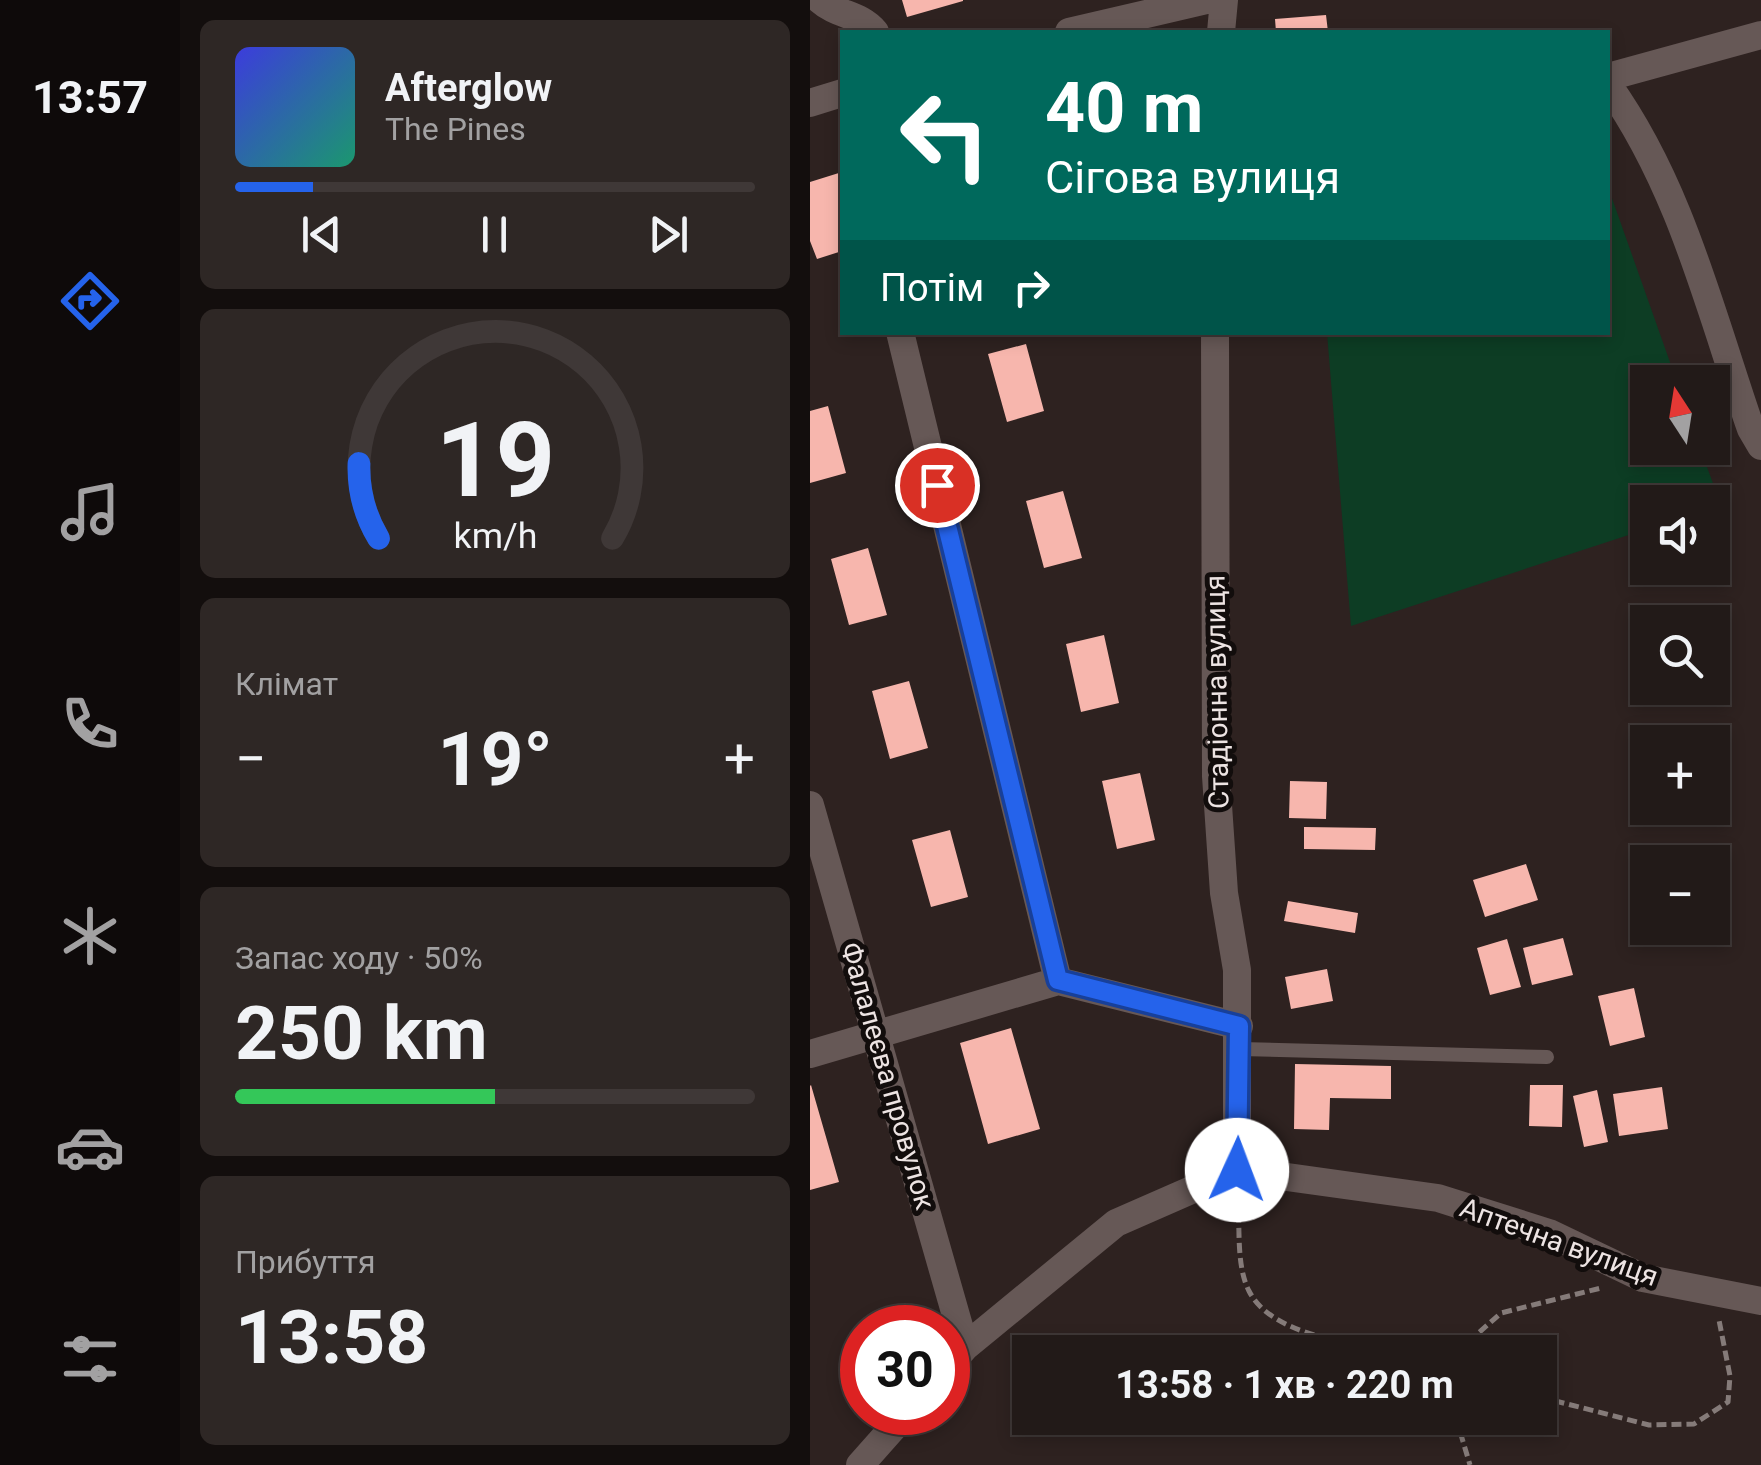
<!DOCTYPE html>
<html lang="uk">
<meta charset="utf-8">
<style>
:root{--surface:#221a18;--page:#2e2725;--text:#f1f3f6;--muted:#a2a1a2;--line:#3f3837;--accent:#2563eb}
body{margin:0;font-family:Roboto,sans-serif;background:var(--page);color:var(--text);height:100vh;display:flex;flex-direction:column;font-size:38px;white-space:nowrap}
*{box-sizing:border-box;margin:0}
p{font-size:32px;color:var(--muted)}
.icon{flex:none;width:55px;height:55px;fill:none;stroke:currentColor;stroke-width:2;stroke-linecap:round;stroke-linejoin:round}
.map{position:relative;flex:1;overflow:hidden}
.sheet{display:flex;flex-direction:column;gap:20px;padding:20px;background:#130e0d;width:630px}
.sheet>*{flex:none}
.banner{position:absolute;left:30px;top:30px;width:770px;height:305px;border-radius:0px;box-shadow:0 5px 15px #0003,0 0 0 2px var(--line);background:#00695c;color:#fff;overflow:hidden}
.needle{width:65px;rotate:348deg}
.buttons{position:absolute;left:820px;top:365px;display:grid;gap:20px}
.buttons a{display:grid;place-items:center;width:100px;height:100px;border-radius:0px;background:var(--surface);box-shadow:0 5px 15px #0003,0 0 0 2px var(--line);font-size:50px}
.speed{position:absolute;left:30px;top:1305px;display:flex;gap:20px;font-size:50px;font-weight:700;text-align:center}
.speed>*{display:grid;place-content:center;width:130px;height:130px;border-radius:50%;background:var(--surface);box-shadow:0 5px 15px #0003,0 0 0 2px var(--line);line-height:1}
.speed .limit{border:15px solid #d22;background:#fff;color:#111}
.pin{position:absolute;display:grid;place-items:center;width:85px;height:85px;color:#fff;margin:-42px;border:5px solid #fff;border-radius:50%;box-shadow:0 2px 10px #0007}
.me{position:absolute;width:110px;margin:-55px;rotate:2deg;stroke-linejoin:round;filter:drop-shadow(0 0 8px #0008)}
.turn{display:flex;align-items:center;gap:35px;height:210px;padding:0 40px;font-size:45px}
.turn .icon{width:130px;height:130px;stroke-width:2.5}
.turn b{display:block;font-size:70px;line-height:85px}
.then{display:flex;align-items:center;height:95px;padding:0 40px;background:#0003;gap:20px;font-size:38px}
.big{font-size:75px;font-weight:700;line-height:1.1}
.sheet .card{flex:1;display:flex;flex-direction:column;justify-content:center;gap:15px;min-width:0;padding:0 35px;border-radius:15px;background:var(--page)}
.sheet .dial{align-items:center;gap:0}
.dial svg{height:260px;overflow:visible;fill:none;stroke:var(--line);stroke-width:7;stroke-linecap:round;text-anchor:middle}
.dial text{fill:var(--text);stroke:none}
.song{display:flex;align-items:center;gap:30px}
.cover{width:120px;height:120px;border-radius:15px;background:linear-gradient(135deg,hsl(240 70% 55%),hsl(160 70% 35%))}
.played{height:10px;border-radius:5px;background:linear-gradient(90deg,var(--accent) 15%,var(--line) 15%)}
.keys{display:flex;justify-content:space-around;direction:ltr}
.heat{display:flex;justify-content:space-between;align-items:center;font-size:55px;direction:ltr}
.charge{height:15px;border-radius:8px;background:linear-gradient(90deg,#34c759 50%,var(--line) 0)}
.trip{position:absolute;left:202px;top:1335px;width:545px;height:100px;border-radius:0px;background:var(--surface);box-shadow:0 5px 15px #0003,0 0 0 2px var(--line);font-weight:700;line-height:100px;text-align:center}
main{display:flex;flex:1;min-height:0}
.tabs{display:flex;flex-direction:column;width:180px;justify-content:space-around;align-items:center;background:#0e0a0a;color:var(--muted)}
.tabs .icon{width:70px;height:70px}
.tabs .current{color:var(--accent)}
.tabs b{font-size:45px;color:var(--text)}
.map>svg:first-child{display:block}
.garden{fill:#0d3d24}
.building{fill:#f7b6ad}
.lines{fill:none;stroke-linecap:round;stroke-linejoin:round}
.path{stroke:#857b79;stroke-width:5;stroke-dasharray:10 5;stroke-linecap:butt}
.service{stroke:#665856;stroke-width:14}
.minor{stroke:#665856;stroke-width:28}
.route-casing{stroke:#184099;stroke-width:25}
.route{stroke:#2563eb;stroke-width:18}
.labels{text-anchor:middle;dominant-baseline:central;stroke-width:10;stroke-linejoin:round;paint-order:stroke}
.street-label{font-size:28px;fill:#ede4e3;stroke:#120d0c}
</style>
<main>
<nav class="tabs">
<b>13:57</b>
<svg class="icon current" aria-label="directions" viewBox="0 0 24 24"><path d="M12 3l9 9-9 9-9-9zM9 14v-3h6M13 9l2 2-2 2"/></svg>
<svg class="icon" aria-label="music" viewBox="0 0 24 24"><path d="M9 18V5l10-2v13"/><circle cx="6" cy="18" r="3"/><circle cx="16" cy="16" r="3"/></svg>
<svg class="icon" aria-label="phone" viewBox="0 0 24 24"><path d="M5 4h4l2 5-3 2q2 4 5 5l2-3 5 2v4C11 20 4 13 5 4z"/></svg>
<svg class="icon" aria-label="climate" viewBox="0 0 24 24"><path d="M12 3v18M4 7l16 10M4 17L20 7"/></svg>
<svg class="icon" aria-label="car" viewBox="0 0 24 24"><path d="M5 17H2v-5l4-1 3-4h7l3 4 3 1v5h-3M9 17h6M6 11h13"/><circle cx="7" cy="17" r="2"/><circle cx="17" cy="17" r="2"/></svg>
<svg class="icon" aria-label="filters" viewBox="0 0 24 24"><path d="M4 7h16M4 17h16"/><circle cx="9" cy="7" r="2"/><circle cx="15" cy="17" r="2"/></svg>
</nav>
<section class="sheet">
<div class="card">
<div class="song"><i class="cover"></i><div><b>Afterglow</b><p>The Pines</p></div></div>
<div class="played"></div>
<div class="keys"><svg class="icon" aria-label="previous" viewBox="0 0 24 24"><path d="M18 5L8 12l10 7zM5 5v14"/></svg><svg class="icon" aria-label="pause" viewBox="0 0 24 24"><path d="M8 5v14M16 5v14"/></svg><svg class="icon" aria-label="next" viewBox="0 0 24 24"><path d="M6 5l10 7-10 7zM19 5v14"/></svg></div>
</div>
<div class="card dial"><svg viewBox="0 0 100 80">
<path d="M14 69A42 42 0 1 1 86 69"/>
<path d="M14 69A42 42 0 0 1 8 46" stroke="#2563eb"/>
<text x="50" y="56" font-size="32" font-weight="700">19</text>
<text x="50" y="72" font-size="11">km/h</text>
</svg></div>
<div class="card"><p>Клімат</p>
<div class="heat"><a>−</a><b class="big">19°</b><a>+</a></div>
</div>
<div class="card"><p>Запас ходу · 50%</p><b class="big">250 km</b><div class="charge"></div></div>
<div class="card"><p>Прибуття</p><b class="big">13:58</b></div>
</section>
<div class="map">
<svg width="951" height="1465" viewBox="0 0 951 1465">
<rect width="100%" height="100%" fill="#2e2220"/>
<path class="garden" d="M798 187 867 382H838V448H890L911 505 838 502 837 529 541 626 517 333 798 332Z"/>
<path class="building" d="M92 0H153V1L97 17Z
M516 15 518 32H466L465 19Z
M32 172V251L7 259 0 241V182Z
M216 344 234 411 197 422 178 354Z
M18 406 36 473 0 483V411Z
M253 491 272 558 234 568 216 501Z
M58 548 77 615 39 625 21 559Z
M294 635 309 703 271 712 256 644Z
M99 681 118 748 80 759 62 691Z
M330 773 345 840 307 849 292 781Z
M480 781 517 782 516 819 479 818Z
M494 827 566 828 565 850 494 849Z
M140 830 158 897 121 907 102 840Z
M716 864 728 900 675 917 663 880Z
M478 901 548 913 545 933 474 921Z
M753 938 763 975 722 985 713 948Z
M697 939 711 987 680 995 667 948Z
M517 969 523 1001 481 1009 475 977Z
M824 988 835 1037 800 1046 788 996Z
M201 1028 230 1129 178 1144 150 1043Z
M485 1064 581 1066V1099L520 1098 519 1130 484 1129Z
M1 1085 29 1182 0 1190V1086Z
M720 1085H753L752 1127 719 1126Z
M852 1087 858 1129 809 1136 803 1094Z
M787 1090 798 1142 774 1147 763 1096Z"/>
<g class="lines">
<path class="path" d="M428 1198C430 1226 426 1266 439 1291 460 1333 530 1340 570 1352
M647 1352 691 1313 791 1288
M730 1397 839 1425 884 1424 918 1402 920 1376 909 1320
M646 1418 660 1465"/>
<path class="service" d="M430 1049 737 1057"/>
<path class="minor" d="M10 0C28 16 49 13 65 32
M259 32 396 0
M411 32 414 0
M798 77 951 35
M798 85C871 187 900 311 941 429L951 446
M0 103 32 93
M90 332 248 981
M0 805 155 1347
M0 1054 248 981 429 1026
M427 1170 628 1198 739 1233 833 1278 951 1301
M138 1367 155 1347 306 1223 427 1170V970L414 893 406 776 405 332
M50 1465 97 1412"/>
</g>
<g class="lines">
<defs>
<path id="route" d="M127 485 248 980 429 1026 427 1170"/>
</defs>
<use href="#route" class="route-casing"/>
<use href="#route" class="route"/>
</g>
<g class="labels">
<g class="street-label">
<text transform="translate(407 692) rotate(-91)">Стадіонна вулиця</text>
<text transform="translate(78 1076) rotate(74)">Фалалеєва провулок</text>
<text transform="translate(749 1242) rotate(20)">Аптечна вулиця</text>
</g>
</g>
</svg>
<div class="buttons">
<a><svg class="needle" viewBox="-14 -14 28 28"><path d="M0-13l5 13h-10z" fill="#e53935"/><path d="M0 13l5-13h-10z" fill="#a2a1a2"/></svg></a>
<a><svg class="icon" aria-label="sound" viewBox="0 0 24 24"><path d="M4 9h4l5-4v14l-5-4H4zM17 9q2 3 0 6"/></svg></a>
<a><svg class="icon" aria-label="search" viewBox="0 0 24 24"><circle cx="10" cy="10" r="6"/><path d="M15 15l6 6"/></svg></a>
<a>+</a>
<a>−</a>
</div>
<div class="speed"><div class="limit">30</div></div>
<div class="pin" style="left:127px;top:485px;background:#d93025"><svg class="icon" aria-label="arrive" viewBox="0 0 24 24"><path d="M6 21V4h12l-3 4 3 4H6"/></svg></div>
<svg class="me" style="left:427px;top:1170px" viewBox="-20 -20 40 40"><circle r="19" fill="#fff"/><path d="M0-13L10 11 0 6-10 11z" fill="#2563eb"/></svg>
<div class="trip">13:58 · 1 хв · 220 m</div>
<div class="banner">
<div class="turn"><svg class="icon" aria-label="left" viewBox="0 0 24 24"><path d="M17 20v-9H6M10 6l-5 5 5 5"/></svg><div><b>40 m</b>Сігова вулиця</div></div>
<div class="then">Потім<svg class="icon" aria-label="right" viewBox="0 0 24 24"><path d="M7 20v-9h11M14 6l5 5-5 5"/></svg></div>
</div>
</div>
</main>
